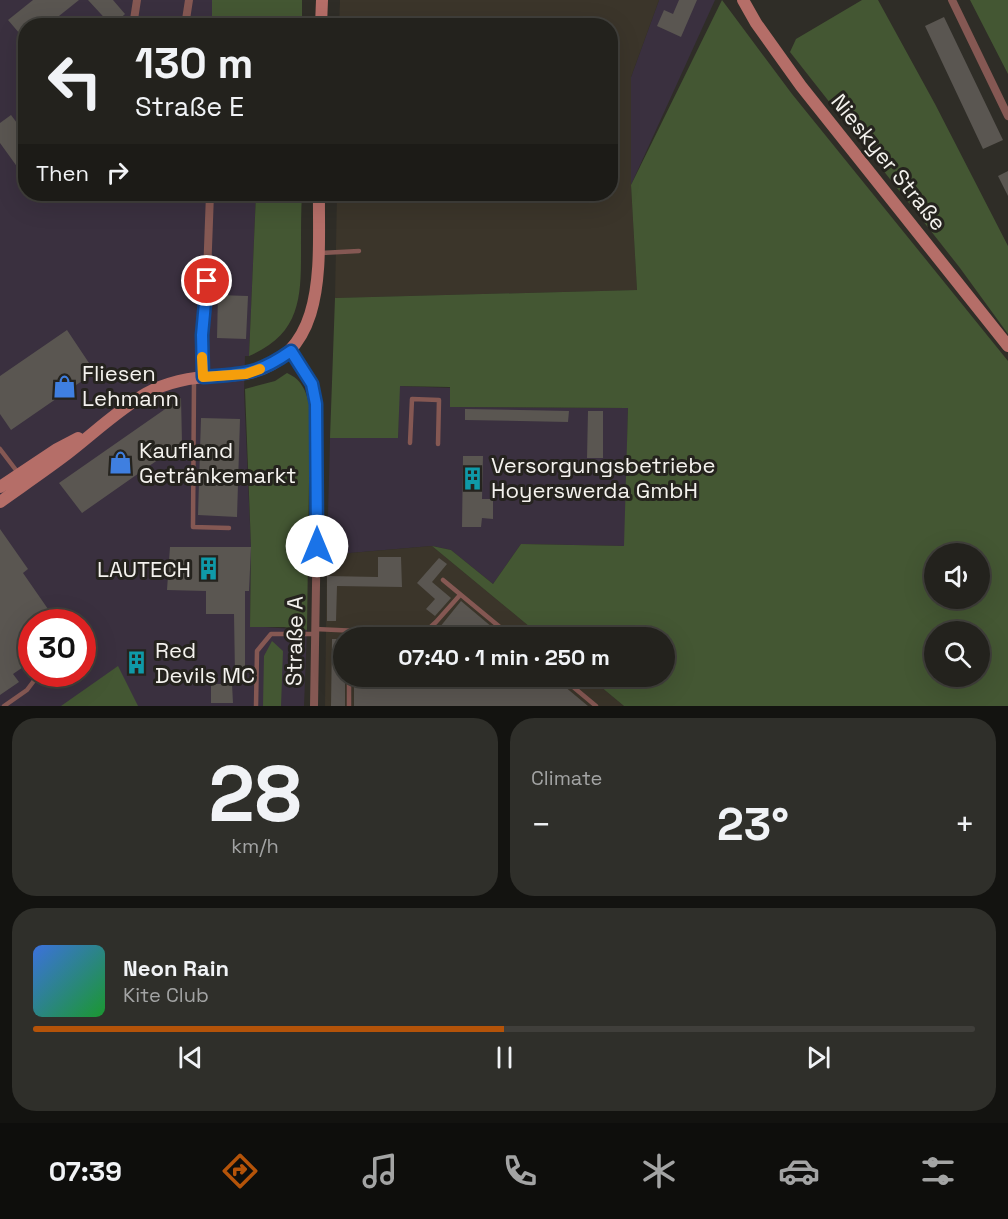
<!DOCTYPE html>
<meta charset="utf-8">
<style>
:root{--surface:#23221d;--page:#2f2f2a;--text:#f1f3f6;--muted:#a3a4a4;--line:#403f3b;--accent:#b45309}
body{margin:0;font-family:"Space Grotesk",sans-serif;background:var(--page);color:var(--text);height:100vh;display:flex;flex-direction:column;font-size:22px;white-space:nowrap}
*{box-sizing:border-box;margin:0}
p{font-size:20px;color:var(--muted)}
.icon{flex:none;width:33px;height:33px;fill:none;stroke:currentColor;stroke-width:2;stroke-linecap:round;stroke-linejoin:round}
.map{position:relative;height:706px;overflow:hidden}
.drawer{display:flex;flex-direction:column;gap:12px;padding:12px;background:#131310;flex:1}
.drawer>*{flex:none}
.hud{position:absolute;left:18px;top:18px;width:600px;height:183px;border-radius:24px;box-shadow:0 6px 24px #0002,0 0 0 2px var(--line);background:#23221d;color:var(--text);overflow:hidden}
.controls{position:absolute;left:924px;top:543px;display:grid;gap:12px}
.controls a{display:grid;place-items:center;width:66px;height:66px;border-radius:50%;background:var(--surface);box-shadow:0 6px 24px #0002,0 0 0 2px var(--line);font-size:30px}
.speed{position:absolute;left:18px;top:609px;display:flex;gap:12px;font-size:30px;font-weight:700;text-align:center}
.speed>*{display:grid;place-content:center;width:78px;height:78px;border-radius:50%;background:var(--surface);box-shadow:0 6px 24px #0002,0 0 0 2px var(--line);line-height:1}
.speed .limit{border:9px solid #d22;background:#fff;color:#111}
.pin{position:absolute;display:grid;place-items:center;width:51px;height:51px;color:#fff;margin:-26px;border:3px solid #fff;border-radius:50%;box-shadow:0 2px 6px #0007}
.me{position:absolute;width:66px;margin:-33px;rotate:0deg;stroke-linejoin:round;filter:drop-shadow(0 0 4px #0008)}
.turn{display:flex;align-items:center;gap:21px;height:126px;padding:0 18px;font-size:27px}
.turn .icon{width:78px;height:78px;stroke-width:2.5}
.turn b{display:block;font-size:42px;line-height:51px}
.then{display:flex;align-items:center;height:57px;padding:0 18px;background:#0003;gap:12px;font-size:22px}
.big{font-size:45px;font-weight:700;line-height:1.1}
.drawer .widget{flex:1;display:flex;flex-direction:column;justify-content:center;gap:9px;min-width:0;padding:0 21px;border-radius:24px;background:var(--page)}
.drawer .dial{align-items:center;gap:0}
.dial b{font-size:78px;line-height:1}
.song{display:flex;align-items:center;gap:18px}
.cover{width:72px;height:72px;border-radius:9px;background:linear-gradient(135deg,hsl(220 70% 55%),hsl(130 70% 35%))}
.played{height:6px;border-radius:3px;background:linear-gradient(90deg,var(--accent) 50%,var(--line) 50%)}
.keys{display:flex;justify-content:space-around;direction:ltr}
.heat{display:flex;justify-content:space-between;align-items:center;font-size:33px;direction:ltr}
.drawer .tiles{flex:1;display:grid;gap:12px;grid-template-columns:1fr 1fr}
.widget:last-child{grid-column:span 2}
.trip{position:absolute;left:333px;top:627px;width:342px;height:60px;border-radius:30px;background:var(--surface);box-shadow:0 6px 24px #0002,0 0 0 2px var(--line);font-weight:700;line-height:60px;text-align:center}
.tab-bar{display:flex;height:96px;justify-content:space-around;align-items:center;background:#0e0e0c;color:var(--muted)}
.tab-bar .icon{width:42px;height:42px}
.tab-bar .selected{color:var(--accent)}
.tab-bar b{font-size:27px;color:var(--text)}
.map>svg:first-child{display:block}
.commercial{fill:#3a303f;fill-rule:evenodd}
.built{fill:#3b352a}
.green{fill:#445733;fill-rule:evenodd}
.building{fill:#5a5651}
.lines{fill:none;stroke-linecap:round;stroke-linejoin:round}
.lane{stroke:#855853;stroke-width:4.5}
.street{stroke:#855853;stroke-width:8}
.secondary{stroke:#b56e68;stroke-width:12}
.route-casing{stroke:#114b97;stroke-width:15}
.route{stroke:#1a73e8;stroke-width:10}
.slow{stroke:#f59e0b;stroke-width:10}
.labels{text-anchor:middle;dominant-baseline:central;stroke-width:6;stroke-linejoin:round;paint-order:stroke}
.street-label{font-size:22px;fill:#f4f2ee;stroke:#25231e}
.poi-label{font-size:22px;fill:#f4f2ee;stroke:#25231e;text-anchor:start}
</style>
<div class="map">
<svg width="1008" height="706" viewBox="0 0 1008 706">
<rect width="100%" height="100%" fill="#2f2d27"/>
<path class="commercial" d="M0 0H212V25L26 26V194H256L249 356H245L244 392 251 547 250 626 307 630 304 706H0ZM32 622H82V674H32Z
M659 0H715L631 185V77Z
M399 386 451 388V407L628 408 625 546 521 544 493 584 451 550 432 546 327 555 330 438H398Z"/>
<path class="built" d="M340 0H659L631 77V185L637 290 335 298 337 194H610V26L339 25Z
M432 546 542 637 344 638V676L589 677 624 706H325L327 555Z"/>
<path class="green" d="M212 0H302V25H212Z
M722 0 792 94 1008 361V706H624L589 677 664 676V638L542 637 432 546 451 550 493 584 521 544 624 546 628 408 450 407V387L400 386 398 438H330L335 298 637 290 631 185ZM934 554H980V598H934ZM934 632H980V676H934Z
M862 0H878L935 104 1008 246V334L960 268 790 52 796 39Z
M970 0H1008V74Z
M256 194H302C301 210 301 227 301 244 301 294 303 333 249 356Z
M287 373C303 380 307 393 310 409L307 630 284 627H250L251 547 245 389 275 381Z
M272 641 283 651 281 706H263L264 656Z
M118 666 138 706H61Z"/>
<path class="building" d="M33 0H79L59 16 65 26H26V41L8 20Z
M88 0H113L125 14 112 26Z
M679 0H697L681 37 657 26 664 10 673 14Z
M944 17 1003 140 983 149 925 26Z
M11 115 26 135V179L0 143V123Z
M1008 171V196L998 176Z
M218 295 248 296 246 339 217 338Z
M67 330 95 372 11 430 0 414V376Z
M181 398 182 443 82 513 59 483Z
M465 409 569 411 568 422 465 420Z
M588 411H603V458H587Z
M201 418 240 419 237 517 198 515Z
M463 456H483L482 499H493V519L482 518 481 527H462Z
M0 529 28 569 23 573 57 622H32V661L13 674 19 682 0 695Z
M170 547H251L249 591H245V675H235L234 614H206V591L167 590Z
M378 557H401L402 587 337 586 336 621H327V576L378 577Z
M439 558 447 564 432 582 451 598 435 616 426 609 435 599 417 583Z
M461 601 505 638H431Z
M332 639H342V676H345V706H331Z
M144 651 145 666 136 672 129 661Z
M354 676H552L588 706H354Z
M211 684H232L233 703H211Z"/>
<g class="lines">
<path class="lane" d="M321 253 359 251
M194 381 193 527 229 528
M410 443 412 399 439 400 438 444
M0 449 19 474
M443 580 513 638
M315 629 423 634 436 622 460 595
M560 676 596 706
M4 706 27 690 39 674
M256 706 257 651 271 634H315
M349 706V676"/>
<path class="street" d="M952 0 1008 116
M133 26 137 0
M185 26 189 0
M291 351 312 384 316 404 317 525 314 706
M203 377 202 335 206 301 210 194"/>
<path class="secondary" d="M743 0 756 23 801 86 1008 346
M321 26 322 0
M0 487 57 449 78 438
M0 502C21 487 43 472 63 457 91 436 116 411 147 393 169 381 194 377 218 376 227 375 237 376 245 374 330 357 318 259 319 194"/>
</g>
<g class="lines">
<defs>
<path id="route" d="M207 281 202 335 203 377C243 374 257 375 291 351L312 384 316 404 317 546"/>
</defs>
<use href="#route" class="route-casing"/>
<use href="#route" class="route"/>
<path class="slow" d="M202 357 203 377 246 374 260 369"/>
</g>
<defs>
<symbol id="shop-bare" viewBox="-9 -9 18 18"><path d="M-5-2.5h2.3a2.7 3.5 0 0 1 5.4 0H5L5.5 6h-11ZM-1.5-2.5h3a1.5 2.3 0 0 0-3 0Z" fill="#3f7fe0" stroke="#25231e" stroke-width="2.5" paint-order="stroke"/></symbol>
<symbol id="building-bare" viewBox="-9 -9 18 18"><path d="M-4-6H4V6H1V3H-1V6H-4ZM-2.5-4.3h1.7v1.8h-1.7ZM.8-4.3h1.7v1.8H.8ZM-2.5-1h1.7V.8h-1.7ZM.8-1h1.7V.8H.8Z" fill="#0f9aa8" stroke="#25231e" stroke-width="2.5" paint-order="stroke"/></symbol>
</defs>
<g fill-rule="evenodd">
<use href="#shop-bare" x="48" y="370" width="33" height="33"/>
<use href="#shop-bare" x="104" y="446" width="33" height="33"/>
<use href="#building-bare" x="456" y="462" width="33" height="33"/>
<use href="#building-bare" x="192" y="552" width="33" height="33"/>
<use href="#building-bare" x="120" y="646" width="33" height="33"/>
</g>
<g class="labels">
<g class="street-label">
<text transform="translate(889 162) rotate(51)">Nieskyer Straße</text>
<text transform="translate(294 641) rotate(-89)">Straße A</text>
</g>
<g class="poi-label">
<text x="82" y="373">Fliesen<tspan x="82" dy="25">Lehmann</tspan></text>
<text x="139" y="450">Kaufland<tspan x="139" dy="25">Getränkemarkt</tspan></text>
<text x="491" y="465">Versorgungsbetriebe<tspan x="491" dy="25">Hoyerswerda GmbH</tspan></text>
<text x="191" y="569" text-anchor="end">LAUTECH</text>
<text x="155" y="650">Red<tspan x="155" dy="25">Devils MC</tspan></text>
</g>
</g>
</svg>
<div class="controls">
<a><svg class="icon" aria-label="sound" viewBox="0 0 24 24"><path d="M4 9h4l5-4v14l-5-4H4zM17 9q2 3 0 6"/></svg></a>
<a><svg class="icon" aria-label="search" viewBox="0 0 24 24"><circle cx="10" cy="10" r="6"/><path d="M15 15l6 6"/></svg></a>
</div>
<div class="speed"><div class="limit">30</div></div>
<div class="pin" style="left:207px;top:281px;background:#d93025"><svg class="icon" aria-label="arrive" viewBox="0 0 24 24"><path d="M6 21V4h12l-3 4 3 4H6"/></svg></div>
<svg class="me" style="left:317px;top:546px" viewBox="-20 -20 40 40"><circle r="19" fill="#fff"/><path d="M0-13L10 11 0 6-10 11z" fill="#1a73e8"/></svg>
<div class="trip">07:40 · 1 min · 250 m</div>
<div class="hud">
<div class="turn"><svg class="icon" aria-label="left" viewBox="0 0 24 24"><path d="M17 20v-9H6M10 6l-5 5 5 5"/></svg><div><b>130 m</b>Straße E</div></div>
<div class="then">Then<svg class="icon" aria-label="right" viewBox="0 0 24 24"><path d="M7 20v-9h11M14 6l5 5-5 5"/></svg></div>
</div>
</div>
<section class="drawer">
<div class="tiles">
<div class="widget dial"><b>28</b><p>km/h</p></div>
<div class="widget"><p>Climate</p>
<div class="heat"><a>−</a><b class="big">23°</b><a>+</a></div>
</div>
<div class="widget">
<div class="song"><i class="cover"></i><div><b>Neon Rain</b><p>Kite Club</p></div></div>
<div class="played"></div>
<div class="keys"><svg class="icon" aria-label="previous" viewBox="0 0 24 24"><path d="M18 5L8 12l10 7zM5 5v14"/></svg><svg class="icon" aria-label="pause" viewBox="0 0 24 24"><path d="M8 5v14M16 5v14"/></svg><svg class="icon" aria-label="next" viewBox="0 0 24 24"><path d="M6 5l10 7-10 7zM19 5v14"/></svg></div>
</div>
</div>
</section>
<nav class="tab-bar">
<b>07:39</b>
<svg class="icon selected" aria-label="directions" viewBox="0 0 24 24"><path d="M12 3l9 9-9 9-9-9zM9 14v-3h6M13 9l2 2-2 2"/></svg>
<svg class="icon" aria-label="music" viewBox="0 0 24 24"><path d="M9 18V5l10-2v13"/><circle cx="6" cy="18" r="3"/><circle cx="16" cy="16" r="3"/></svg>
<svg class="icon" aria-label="phone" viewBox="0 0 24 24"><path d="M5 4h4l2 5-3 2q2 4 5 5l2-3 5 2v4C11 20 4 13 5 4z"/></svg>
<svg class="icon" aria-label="climate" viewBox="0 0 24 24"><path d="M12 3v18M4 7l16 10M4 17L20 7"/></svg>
<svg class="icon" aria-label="car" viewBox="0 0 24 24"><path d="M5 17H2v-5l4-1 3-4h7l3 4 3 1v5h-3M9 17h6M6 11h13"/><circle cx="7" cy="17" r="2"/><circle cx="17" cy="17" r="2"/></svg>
<svg class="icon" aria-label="filters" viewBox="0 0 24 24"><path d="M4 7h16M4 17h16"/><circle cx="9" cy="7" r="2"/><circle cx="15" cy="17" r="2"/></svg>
</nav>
